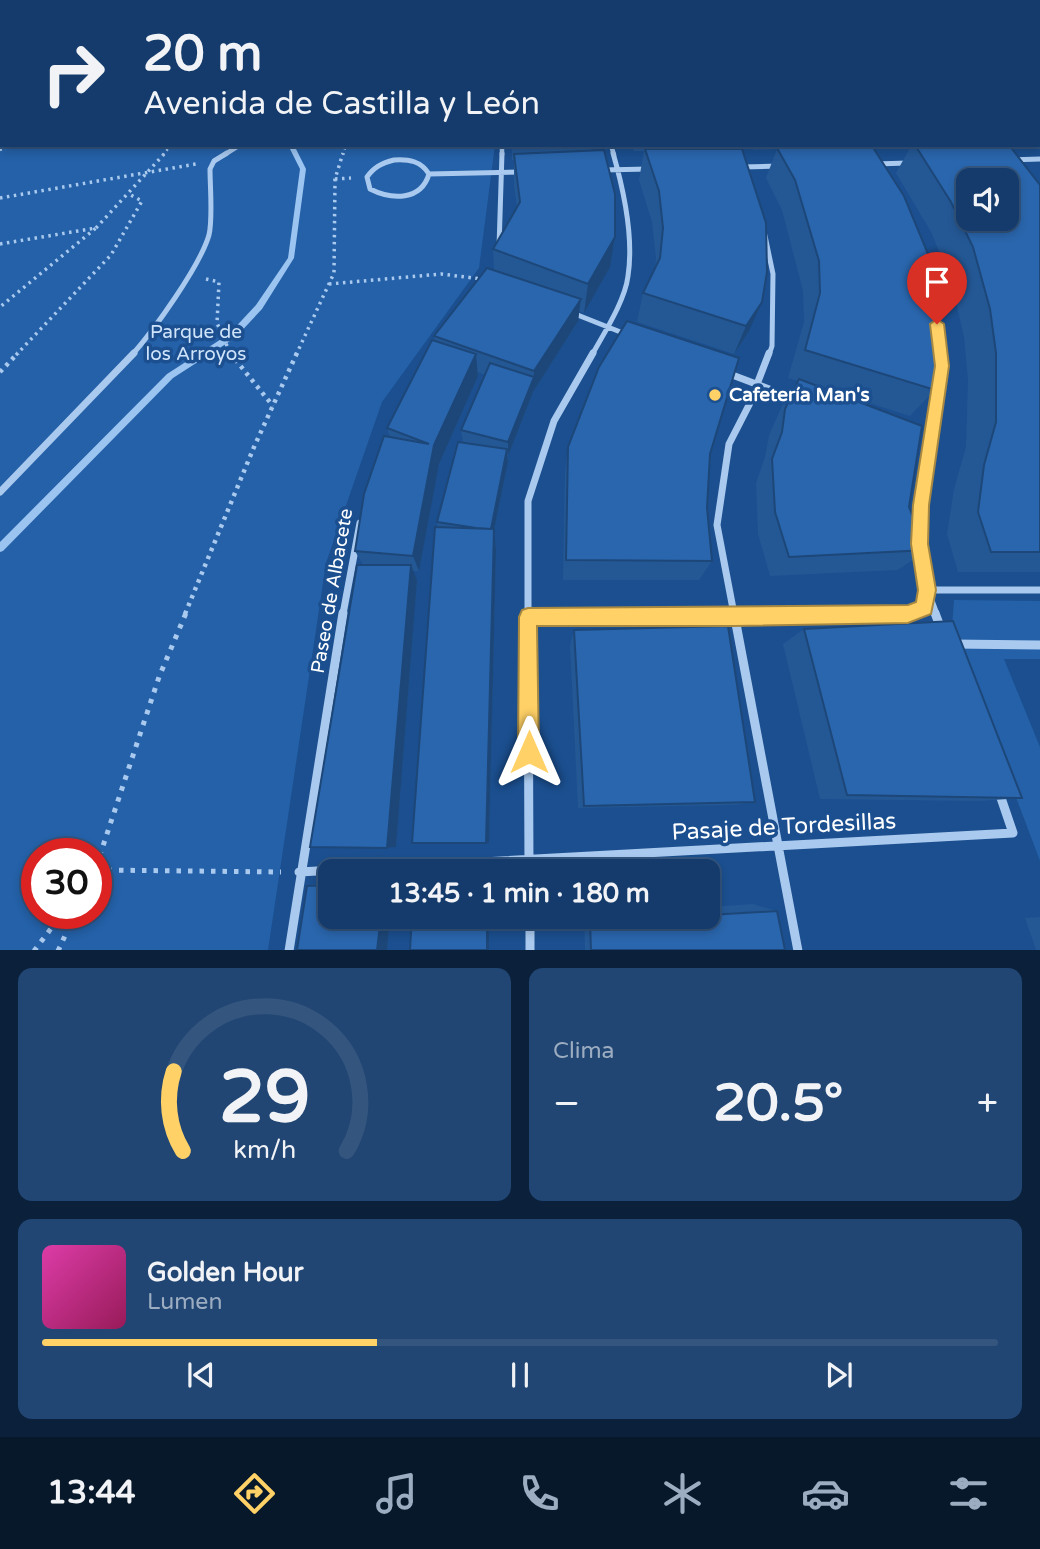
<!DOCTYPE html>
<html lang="es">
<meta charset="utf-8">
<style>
:root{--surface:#143b6b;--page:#214673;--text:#f1f3f6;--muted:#9dadc1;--line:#33557e;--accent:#ffd166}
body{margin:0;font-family:"Varela Round",sans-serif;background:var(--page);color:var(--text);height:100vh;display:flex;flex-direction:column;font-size:26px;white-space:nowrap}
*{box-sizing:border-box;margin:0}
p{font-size:23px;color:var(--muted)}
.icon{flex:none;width:38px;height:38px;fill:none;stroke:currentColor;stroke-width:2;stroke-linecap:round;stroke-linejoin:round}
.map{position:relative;height:950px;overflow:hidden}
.side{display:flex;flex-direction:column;gap:18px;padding:18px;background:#0b203b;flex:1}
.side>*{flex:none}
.banner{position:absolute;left:0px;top:0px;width:1041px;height:147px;box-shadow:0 4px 10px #0003,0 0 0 2px var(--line);background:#143b6b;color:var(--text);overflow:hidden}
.controls{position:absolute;left:956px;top:168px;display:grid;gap:14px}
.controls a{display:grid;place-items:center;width:63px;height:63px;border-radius:14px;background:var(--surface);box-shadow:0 4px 10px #0003,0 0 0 2px var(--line);font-size:35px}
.speed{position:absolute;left:21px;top:838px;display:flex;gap:14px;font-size:35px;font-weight:700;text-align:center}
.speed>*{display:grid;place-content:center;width:91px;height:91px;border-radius:50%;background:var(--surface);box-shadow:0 4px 10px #0003,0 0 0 2px var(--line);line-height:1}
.speed .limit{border:10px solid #d22;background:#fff;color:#111}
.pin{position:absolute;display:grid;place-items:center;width:60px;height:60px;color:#fff;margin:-72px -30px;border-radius:50% 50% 50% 0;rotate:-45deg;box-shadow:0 0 7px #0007}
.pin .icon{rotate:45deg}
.me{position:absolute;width:77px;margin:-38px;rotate:0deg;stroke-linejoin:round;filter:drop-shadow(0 0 5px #0008)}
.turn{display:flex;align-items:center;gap:24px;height:147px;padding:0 28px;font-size:32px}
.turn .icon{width:91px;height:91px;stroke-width:2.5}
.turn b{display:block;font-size:49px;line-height:60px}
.big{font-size:52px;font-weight:700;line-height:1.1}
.side .card{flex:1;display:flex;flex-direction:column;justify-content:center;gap:10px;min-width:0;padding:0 24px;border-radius:14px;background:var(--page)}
.side .dial{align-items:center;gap:0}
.dial svg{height:182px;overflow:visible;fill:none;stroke:var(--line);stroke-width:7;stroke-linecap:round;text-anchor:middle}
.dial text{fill:var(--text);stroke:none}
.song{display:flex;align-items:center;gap:21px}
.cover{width:84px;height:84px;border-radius:10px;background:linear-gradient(135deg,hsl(320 70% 55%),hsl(330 70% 35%))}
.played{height:7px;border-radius:4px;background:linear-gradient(90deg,var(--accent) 35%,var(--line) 35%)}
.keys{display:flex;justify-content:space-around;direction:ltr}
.heat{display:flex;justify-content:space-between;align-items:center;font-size:38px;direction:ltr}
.side .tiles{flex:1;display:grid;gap:18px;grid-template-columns:1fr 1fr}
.card:last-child{grid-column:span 2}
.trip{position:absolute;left:318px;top:859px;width:402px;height:70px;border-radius:14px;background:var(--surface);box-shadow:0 4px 10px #0003,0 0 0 2px var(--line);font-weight:700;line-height:70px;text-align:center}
.dock{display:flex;height:112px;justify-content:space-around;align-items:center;background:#08182b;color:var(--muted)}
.dock .icon{width:49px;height:49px}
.dock .current{color:var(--accent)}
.dock b{font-size:32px;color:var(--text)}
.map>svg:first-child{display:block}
.green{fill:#2461a8;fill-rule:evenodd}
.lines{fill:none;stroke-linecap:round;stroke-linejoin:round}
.stream{fill:#9cc4f0;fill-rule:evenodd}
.path-far3{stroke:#a9c9ee;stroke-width:2.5;stroke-dasharray:2 3.5;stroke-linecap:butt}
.path-far2{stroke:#a9c9ee;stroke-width:3.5;stroke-dasharray:2.5 4.5;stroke-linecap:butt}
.path-far1{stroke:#a9c9ee;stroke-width:4.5;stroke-dasharray:3.5 5;stroke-linecap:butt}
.path{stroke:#a9c9ee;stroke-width:5;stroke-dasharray:4.5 7;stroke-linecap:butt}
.street-far3{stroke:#a9c9ee;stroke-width:4.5}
.street-far2{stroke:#a9c9ee;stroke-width:5}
.street-far1{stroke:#a9c9ee;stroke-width:7}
.street{stroke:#a9c9ee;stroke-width:9}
.wall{fill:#245895}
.shaded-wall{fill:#1d4779}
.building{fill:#2a66ad;stroke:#1d4779;stroke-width:2;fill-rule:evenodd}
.route{fill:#ffd166;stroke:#a68842;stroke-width:2}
.poi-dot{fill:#ffd166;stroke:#1b4f8f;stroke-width:2.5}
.labels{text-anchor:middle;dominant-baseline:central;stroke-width:7;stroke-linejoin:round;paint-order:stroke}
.park-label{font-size:19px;fill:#cfe3fa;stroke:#1b4f8f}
.poi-label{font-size:19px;font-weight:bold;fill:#fff;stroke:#1b4f8f;text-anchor:start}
.street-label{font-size:19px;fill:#fff;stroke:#1b4f8f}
.near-street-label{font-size:23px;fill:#fff;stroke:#1b4f8f}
</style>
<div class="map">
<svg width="1040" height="951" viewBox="0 0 1040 951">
<rect width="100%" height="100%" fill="#1b4f8f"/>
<path class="green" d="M0 0H572L2 2V145H495L479 268 382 402 326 563 268 950 0 951ZM37 854H96V914H37Z
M954 600 1040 601V659H1004L1040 747V861L952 627Z"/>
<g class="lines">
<path class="stream" d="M433 0H438L437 2H432Z
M288 145H294L306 169 294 258 262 309 235 338 173 378 3 551 0 552V542L167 374 229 334 256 305 288 258 300 169Z"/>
<path class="path-far3" d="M1029 0 1031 2
M40 2 48 0
M87 2 89 0
M339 2 341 0
M0 115 2 113
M0 150 14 145
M163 155 171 145
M343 155 346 145"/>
<path class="path-far2" d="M335 179 351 178
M0 198 196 164
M96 228 165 153
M0 244 96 228 0 307
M206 279 219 282 217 323 231 355
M329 284 441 274 482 279
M16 355 111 255 142 201 129 194
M296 355 334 273 335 179 343 153"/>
<path class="path-far1" d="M230 353 273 406
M0 372 18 353
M185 614 254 447 297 353"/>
<path class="path" d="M96 867 159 677 186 613
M96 870 281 872
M34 951 62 914
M58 951 75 914"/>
<path class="street-far3" d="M548 0 558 2
M402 2 405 0
M611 145 614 155
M224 155 240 145
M502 155V145"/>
<path class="street-far2" d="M394 160C409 159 421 161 429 174 421 201 392 200 370 189L367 177C374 167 382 163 394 160Z
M1011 160 1040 159
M875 164 908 163
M742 167 779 166
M602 170 649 169
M429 174 523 172
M764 231 773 274 772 346 769 355
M499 247 502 153
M570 312 628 335
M937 323 941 355
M132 355C154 330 200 266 209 235 213 218 210 187 210 169L214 161 227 153
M592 355C604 333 625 301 628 276 634 237 624 191 613 153"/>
<path class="street-far1" d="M727 373 798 400
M0 492 134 353
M343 614 360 523
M528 614V501L554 421 593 353
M734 614 717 525 729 444 749 405 769 353
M848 614H908L925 608 927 590 919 544 921 505 942 366 941 353
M936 614 927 590H1040"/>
<path class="street" d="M528 613 529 872
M734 613 798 951
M935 613 941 629
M528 617 912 613
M953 644 1040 645
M299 872 1013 833 999 792
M530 917V951
M289 951 343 613"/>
</g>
<path class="wall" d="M683 0H758V2H682Z
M784 0H866V2H785Z
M879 0H901L902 2H880Z
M901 0H972L973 2H902Z
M512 145H593L592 151 615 237 610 267 584 313 579 311 578 321 533 392 508 456V462L494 530 496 550 489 843 437 522 463 442 461 430 485 375 478 372V376L439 464 419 571H413L417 580 396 847 387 848 363 565 355 551 390 437 387 428 435 341 434 336 494 270 493 249 517 207 514 185V160H512Z
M633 145H721L720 149 749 331 734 354 637 322 643 293 655 269 656 258 652 222 639 180 644 151H634Z
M752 145H839L935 390 910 416 825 389 909 507 927 550 898 570 770 576 758 534 756 483 765 457 769 435 782 406 798 381 788 378 804 322 803 291 782 210 766 178 777 149 753 150Z
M875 145H1009L1040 185V572H958L947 534 954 489 966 447 968 380 964 337 950 277 931 232 896 173 910 148 877 149Z
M568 447 710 454 707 508 712 561 699 580H563L565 471Z
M804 629 1022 798 980 801 820 799 783 644Z
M574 630 755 802 735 805 578 808 570 645Z
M322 882H331V917H390L387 950H297L307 886Z
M753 904 777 911 785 950H585L584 917H709V907Z
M1040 917V950H1036L1025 918Z"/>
<path class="shaded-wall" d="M615 237 610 267 584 313 588 284Z
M581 299 578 321 533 392 534 371Z
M762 302 749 331 734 354 746 326Z
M476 354 478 376 439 464 419 571 413 556 434 445Z
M534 377 533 392 508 456V442Z
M507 449 508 462 494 530 496 550 489 843H486L491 531Z
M411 565 417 580 396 847 387 848Z
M381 917H390L387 950H377Z
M487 917H489V950H487Z"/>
<path class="building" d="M566 0H642L640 2H565Z
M717 0H757L756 2H725Z
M796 0H866V2H796Z
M901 0H920L928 2H902Z
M946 0H972L973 2H947Z
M915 145H1009L1040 185V552H991L978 512 984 465 996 422V353L990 309 973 247 951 202ZM968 180H1006V219H968Z
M872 146 904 196 928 254 939 310 935 390 805 350 820 293 819 261 795 180 777 148Z
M645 149H742L766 223 767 272 762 302 746 326 643 293 660 258 663 228 659 191Z
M604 150 615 194V237L588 284 493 249 520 202 514 154Z
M487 268 581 299 534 371 434 336Z
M627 321 739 358 710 454 707 508 712 561 566 560 568 447 599 367Z
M432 340 476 354 434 445 413 556 355 551 364 494 384 436 429 444 387 428Z
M490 363 534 377 508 442 461 430Z
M799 379 922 426 909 507 927 550 789 557 775 512 772 459 782 432 785 409Z
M458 442 507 449 491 529 476 528 437 522Z
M435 527 494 529 486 843H412Z
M357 565H411L387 848 310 847Z
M953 621 1022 798 847 795 804 629Z
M728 626 755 802 584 806 574 630Z
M331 885V917H381L377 950H297L307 886Z
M777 911 785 950H591L590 923 678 917H709V915Z
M412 917H487V950H410Z"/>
<path class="route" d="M937 319 944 324 949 366 929 505 928 544 936 590 931 614 908 623 734 626H537L539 752 536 759 529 762 521 759 518 752 519 617 522 610 528 608 908 605 916 602 918 590 911 544 913 505 935 366 930 324Z"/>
<circle class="poi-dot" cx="715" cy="395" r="7"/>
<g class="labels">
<g class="park-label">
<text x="196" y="332">Parque de<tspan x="196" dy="22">los Arroyos</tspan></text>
</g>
<g class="poi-label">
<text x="729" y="395">Cafetería Man's</text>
</g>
<g class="street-label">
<text transform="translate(332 591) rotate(-80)">Paseo de Albacete</text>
</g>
<g class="near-street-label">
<text transform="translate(784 827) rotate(-3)">Pasaje de Tordesillas</text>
</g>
</g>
</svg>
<div class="controls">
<a><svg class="icon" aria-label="sound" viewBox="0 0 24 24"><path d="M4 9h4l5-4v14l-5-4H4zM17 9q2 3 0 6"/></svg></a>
</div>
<div class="speed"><div class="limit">30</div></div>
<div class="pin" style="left:937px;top:324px;background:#d93025"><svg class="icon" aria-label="arrive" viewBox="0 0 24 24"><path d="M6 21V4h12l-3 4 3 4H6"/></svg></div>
<svg class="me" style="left:529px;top:752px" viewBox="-20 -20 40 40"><path d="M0-17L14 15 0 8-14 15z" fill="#ffd166" stroke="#fff" stroke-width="4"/></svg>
<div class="trip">13:45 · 1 min · 180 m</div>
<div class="banner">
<div class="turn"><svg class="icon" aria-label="right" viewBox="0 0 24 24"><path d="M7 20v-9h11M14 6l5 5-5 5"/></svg><div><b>20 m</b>Avenida de Castilla y León</div></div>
</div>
</div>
<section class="side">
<div class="tiles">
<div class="card dial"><svg viewBox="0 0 100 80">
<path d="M14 69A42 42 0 1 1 86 69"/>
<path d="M14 69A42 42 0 0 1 10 34" stroke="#ffd166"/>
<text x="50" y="56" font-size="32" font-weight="700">29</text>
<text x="50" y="72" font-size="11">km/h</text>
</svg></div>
<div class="card"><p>Clima</p>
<div class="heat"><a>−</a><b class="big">20.5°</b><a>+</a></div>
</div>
<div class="card">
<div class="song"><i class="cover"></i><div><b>Golden Hour</b><p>Lumen</p></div></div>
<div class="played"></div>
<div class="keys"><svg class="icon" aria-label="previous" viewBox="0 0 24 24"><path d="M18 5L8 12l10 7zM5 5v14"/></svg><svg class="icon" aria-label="pause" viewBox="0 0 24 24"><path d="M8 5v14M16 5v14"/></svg><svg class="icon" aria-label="next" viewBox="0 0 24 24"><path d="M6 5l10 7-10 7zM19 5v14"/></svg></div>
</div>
</div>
</section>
<nav class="dock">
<b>13:44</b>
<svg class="icon current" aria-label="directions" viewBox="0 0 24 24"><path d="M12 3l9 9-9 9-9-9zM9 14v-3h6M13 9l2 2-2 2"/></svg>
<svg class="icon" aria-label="music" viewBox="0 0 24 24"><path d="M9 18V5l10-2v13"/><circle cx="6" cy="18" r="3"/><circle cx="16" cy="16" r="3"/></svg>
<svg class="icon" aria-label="phone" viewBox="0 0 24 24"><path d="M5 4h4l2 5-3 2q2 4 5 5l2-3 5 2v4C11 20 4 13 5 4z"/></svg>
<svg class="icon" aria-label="climate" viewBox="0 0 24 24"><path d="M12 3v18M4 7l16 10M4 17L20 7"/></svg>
<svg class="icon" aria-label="car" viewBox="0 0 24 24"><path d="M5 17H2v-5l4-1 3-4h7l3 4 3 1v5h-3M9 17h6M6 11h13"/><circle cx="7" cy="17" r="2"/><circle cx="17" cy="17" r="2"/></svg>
<svg class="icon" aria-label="filters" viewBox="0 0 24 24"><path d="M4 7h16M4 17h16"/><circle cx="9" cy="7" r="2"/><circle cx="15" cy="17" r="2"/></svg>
</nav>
